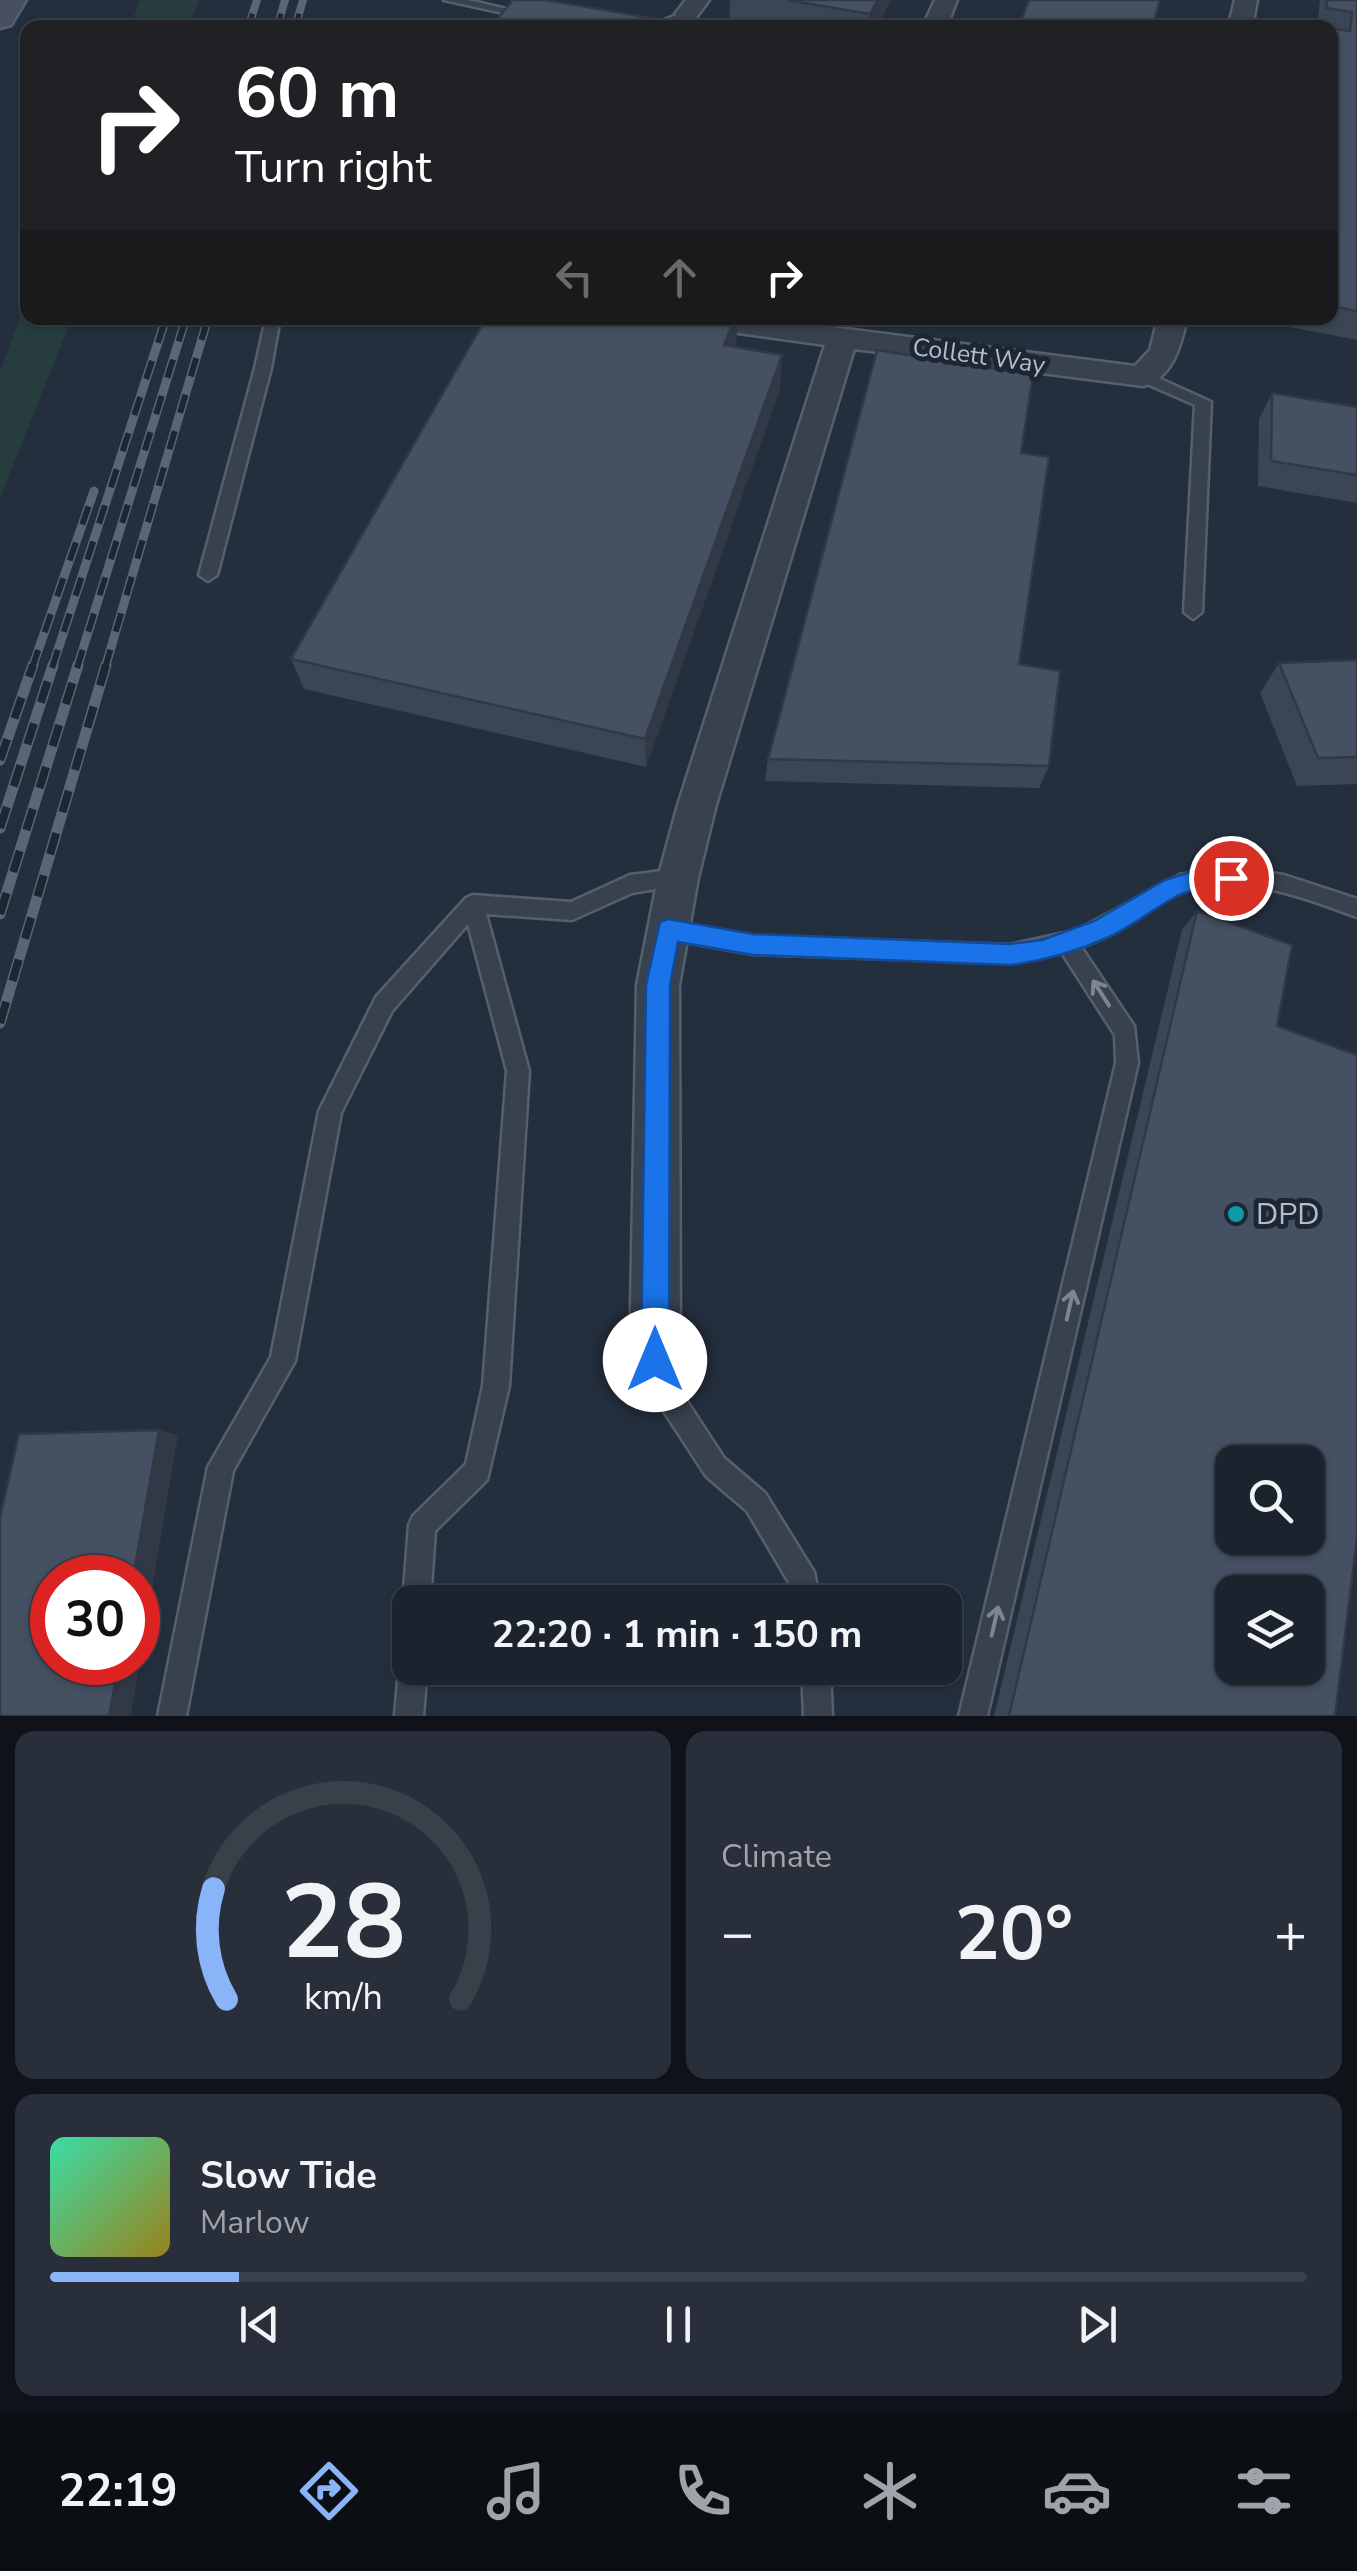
<!DOCTYPE html>
<meta charset="utf-8">
<style>
:root{--surface:#1b232e;--page:#282f3a;--text:#f1f3f6;--muted:#a0a4aa;--line:#39404a;--accent:#8ab4f8}
body{margin:0;font-family:"Nunito Sans",sans-serif;background:var(--page);color:var(--text);height:100vh;display:flex;flex-direction:column;font-size:38px;white-space:nowrap}
*{box-sizing:border-box;margin:0}
p{font-size:32px;color:var(--muted)}
.icon{flex:none;width:55px;height:55px;fill:none;stroke:currentColor;stroke-width:2;stroke-linecap:round;stroke-linejoin:round}
.map{position:relative;height:1716px;overflow:hidden}
.panel{display:flex;flex-direction:column;gap:15px;padding:15px;background:#0f1319;flex:1}
.panel>*{flex:none}
.hud{position:absolute;left:20px;top:20px;width:1318px;height:305px;border-radius:20px;box-shadow:0 2px 8px #0004,0 0 0 2px var(--line);background:#202124;color:#fff;overflow:hidden}
.tools{position:absolute;left:1215px;top:1445px;display:grid;gap:20px}
.tools a{display:grid;place-items:center;width:110px;height:110px;border-radius:20px;background:var(--surface);box-shadow:0 2px 8px #0004,0 0 0 2px var(--line);font-size:50px}
.speed{position:absolute;left:30px;top:1555px;display:flex;gap:20px;font-size:50px;font-weight:700;text-align:center}
.speed>*{display:grid;place-content:center;width:130px;height:130px;border-radius:50%;background:var(--surface);box-shadow:0 2px 8px #0004,0 0 0 2px var(--line);line-height:1}
.speed .limit{border:15px solid #d22;background:#fff;color:#111}
.pin{position:absolute;display:grid;place-items:center;width:85px;height:85px;color:#fff;margin:-42px;border:5px solid #fff;border-radius:50%;box-shadow:0 2px 10px #0007}
.me{position:absolute;width:110px;margin:-55px;rotate:0deg;stroke-linejoin:round;filter:drop-shadow(0 0 8px #0008)}
.turn{display:flex;align-items:center;gap:35px;height:210px;padding:0 50px;font-size:45px}
.turn .icon{width:130px;height:130px;stroke-width:2.5}
.turn b{display:block;font-size:70px;line-height:85px}
.lanes{display:flex;align-items:center;height:95px;padding:0 50px;background:#0003;justify-content:center;gap:50px;direction:ltr}
.lanes .off{opacity:.35}
.big{font-size:75px;font-weight:700;line-height:1.1}
.panel .card{flex:1;display:flex;flex-direction:column;justify-content:center;gap:15px;min-width:0;padding:0 35px;border-radius:20px;background:var(--page)}
.panel .dial{align-items:center;gap:0}
.dial svg{height:260px;overflow:visible;fill:none;stroke:var(--line);stroke-width:7;stroke-linecap:round;text-anchor:middle}
.dial text{fill:var(--text);stroke:none}
.song{display:flex;align-items:center;gap:30px}
.cover{width:120px;height:120px;border-radius:15px;background:linear-gradient(135deg,hsl(160 70% 55%),hsl(50 70% 35%))}
.played{height:10px;border-radius:5px;background:linear-gradient(90deg,var(--accent) 15%,var(--line) 15%)}
.keys{display:flex;justify-content:space-around;direction:ltr}
.heat{display:flex;justify-content:space-between;align-items:center;font-size:55px;direction:ltr}
.panel .tiles{flex:1;display:grid;gap:15px;grid-template-columns:1fr 1fr}
.card:last-child{grid-column:span 2}
.trip{position:absolute;left:392px;top:1585px;width:570px;height:100px;border-radius:20px;background:var(--surface);box-shadow:0 2px 8px #0004,0 0 0 2px var(--line);font-weight:700;line-height:100px;text-align:center}
.tab-bar{display:flex;height:160px;justify-content:space-around;align-items:center;background:#0b0e12;color:var(--muted)}
.tab-bar .icon{width:70px;height:70px}
.tab-bar .selected{color:var(--accent)}
.tab-bar b{font-size:45px;color:var(--text)}
.map>svg:first-child{display:block}
.green{fill:#263c3f}
.lines{fill:none;stroke-linecap:round;stroke-linejoin:round}
.lane-casing{stroke:#565f6c;stroke-width:5}
.street-casing{stroke:#565f6c;stroke-width:5}
.secondary-casing{stroke:#565f6c;stroke-width:5}
.lane{fill:#38414e;fill-rule:evenodd}
.street{fill:#38414e;fill-rule:evenodd}
.secondary{fill:#465061;fill-rule:evenodd}
.rail-far2-casing{stroke:#5a6575;stroke-width:8}
.rail-far1-casing{stroke:#5a6575;stroke-width:9}
.rail-casing{stroke:#5a6575;stroke-width:11}
.rail-far2{stroke:#1d2633;stroke-width:5;stroke-dasharray:15;stroke-linecap:butt}
.rail-far1{stroke:#1d2633;stroke-width:6;stroke-dasharray:19;stroke-linecap:butt}
.rail{stroke:#1d2633;stroke-width:8;stroke-dasharray:22;stroke-linecap:butt}
.wall{fill:#3b4654}
.shaded-wall{fill:#303945}
.building{fill:#455162;stroke:#303945;stroke-width:2.5;fill-rule:evenodd}
.oneway{stroke:#7c8592}
.route{fill:#1a73e8;stroke:#114b97;stroke-width:2.5}
.culture-dot{fill:#0f9aa8;stroke:#1d2633;stroke-width:4}
.labels{text-anchor:middle;dominant-baseline:central;stroke-width:10;stroke-linejoin:round;paint-order:stroke}
.far-street-label{font-size:25px;fill:#b4bcc9;stroke:#1d2633}
.poi-label{font-size:30px;fill:#b4bcc9;stroke:#1d2633;text-anchor:start}
</style>
<div class="map">
<svg width="1357" height="1716" viewBox="0 0 1357 1716">
<rect width="100%" height="100%" fill="#242f3e"/>
<path class="green" d="M140 0H199L188 27H130Z
M27 299 28 318H72L0 498V372Z"/>
<g class="lines">
<defs>
<path id="lane" d="M444 0H468L537 16 531 19Z
M687 11 693 14 691 16 661 28H643Z
M266 318H280L271 368 217 575 208 581 199 575 255 368Z
M1143 371 1211 402 1202 612 1193 619 1184 612 1195 405 1138 380V372Z
M1227 867 1284 875 1357 899V917C1303 898 1232 868 1176 895 1143 911 1116 935 1081 947L1134 1026 1138 1063 987 1716H959L1116 1063 1115 1035 1062 953 1010 963 753 954 668 939 661 937 658 930 661 923 668 921 753 936 1010 945 1078 930 1180 875Z
M678 869 685 872 688 878 685 884 632 893 572 920 486 914 529 1071 509 1386 487 1480 435 1531 430 1602H410V1613L403 1602 409 1525 413 1516 466 1464 483 1386 507 1071 468 924 392 1011 341 1113 295 1361 233 1471 186 1716H158L208 1467 271 1357 319 1111 376 997 466 898 473 895 571 902 630 875Z
M655 1348 664 1351 681 1392 724 1458 765 1493 814 1572 820 1602H794L791 1586 747 1511 706 1476 663 1410 643 1360 646 1351Z
M410 1655V1668H427L423 1716H395L399 1668 403 1658Z
M802 1668H830L832 1716H804Z"/>
<path id="street" d="M686 0H709L695 19 687 21 675 14Z
M935 0H957L946 28H922Z
M1235 0H1257L1252 28H1228Z
M680 318H760L1135 366 1150 350 1158 318H1187C1181 345 1173 378 1143 386L854 349 716 805 698 878 679 985 680 1360 673 1378 655 1385 637 1378 630 1360 637 985 658 878 678 805 825 345 695 327 685 325Z"/>
<path id="secondary" d="M0 0H26L11 25 0 28Z"/>
</defs>
<use href="#lane" class="lane-casing"/>
<use href="#street" class="street-casing"/>
<use href="#secondary" class="secondary-casing"/>
<use href="#lane" class="lane"/>
<use href="#street" class="street"/>
<use href="#secondary" class="secondary"/>
<defs>
<path id="rail-far2" d="M248 28 257 0
M277 28 285 0
M295 28 303 0"/>
<path id="rail-far1" d="M32 668 94 491
M52 668 166 318
M77 668 186 318
M105 668 208 318"/>
<path id="rail" d="M0 760 33 665
M0 828 53 665
M0 914 78 665
M0 1023 106 665"/>
</defs>
<use href="#rail-far2" class="rail-far2-casing"/>
<use href="#rail-far1" class="rail-far1-casing"/>
<use href="#rail" class="rail-casing"/>
<use href="#rail-far2" class="rail-far2"/>
<use href="#rail-far1" class="rail-far1"/>
<use href="#rail" class="rail"/>
</g>
<path class="wall" d="M730 0H891L876 28H753L729 23Z
M1320 0H1357V340L1242 318H1330V28H1289L1291 22 1317 26Z
M486 318H738L736 342 735 347 780 389 646 767 304 689 291 659Z
M1272 393 1357 407V503L1258 486 1259 419Z
M1021 453 1019 664 1049 766 1039 788 765 781 768 759Z
M1357 660V784L1297 786 1260 693 1279 663Z
M1197 911 1335 1716H994L1182 930Z"/>
<path class="shaded-wall" d="M878 0H891L876 28H869L870 14Z
M735 318H738L736 342 722 378 724 345Z
M782 355 780 389 646 767 645 739Z
M159 1430 178 1435 131 1716H109L119 1662H138V1578H133Z"/>
<path class="building" d="M513 0H546L710 28H490Z
M787 0H878L870 14Z
M1029 0H1160L1152 28H1018Z
M1327 0H1357V311L1330 306V28L1350 31 1352 12 1326 8Z
M1291 22 1327 28H1290Z
M486 318H735L724 345 782 355 645 739 291 659Z
M877 350 1033 375 1021 453 1049 457 1019 664 1060 671 1049 766 768 759Z
M1272 393 1357 407V475L1271 461Z
M1357 660V757L1318 758 1279 663Z
M1197 911 1292 945 1277 1026 1357 1055V1538L1335 1716H1009ZM1232 1462H1308V1538H1232ZM1232 1592H1308V1668H1232Z
M159 1430 133 1578H52V1662H119L109 1716H0V1517L19 1434Z"/>
<defs><path id="oneway-shaft" d="M-6 0H5M1.5-3L5.5 0L1.5 3" fill="none" stroke-width="1.6" stroke-linecap="round" stroke-linejoin="round" transform="scale(2.5)"/></defs>
<g class="oneway">
<use href="#oneway-shaft" transform="translate(1101 993) rotate(-123)"/>
<use href="#oneway-shaft" transform="translate(1070 1305) rotate(-77)"/>
<use href="#oneway-shaft" transform="translate(995 1621) rotate(-77)"/>
</g>
<path class="route" d="M1206 867 1239 870 1242 878 1239 885C1219 892 1198 886 1177 896 1154 908 1133 926 1109 937 1078 951 1043 961 1010 965L753 955 678 942 670 985 669 1360 665 1370 655 1374 645 1370 641 1360 646 985 660 922 668 919 753 934 1010 944 1042 940 1094 921 1165 880Z"/>
<circle class="culture-dot" cx="1236" cy="1214" r="10"/>
<g class="labels">
<g class="far-street-label">
<text transform="translate(979 356) rotate(8)">Collett Way</text>
</g>
<g class="poi-label">
<text x="1256" y="1214">DPD</text>
</g>
</g>
</svg>
<div class="tools">
<a><svg class="icon" aria-label="search" viewBox="0 0 24 24"><circle cx="10" cy="10" r="6"/><path d="M15 15l6 6"/></svg></a>
<a><svg class="icon" aria-label="layers" viewBox="0 0 24 24"><path d="M12 4l9 5-9 5-9-5zM3 14l9 5 9-5"/></svg></a>
</div>
<div class="speed"><div class="limit">30</div></div>
<div class="pin" style="left:1231px;top:878px;background:#d93025"><svg class="icon" aria-label="arrive" viewBox="0 0 24 24"><path d="M6 21V4h12l-3 4 3 4H6"/></svg></div>
<svg class="me" style="left:655px;top:1360px" viewBox="-20 -20 40 40"><circle r="19" fill="#fff"/><path d="M0-13L10 11 0 6-10 11z" fill="#1a73e8"/></svg>
<div class="trip">22:20 · 1 min · 150 m</div>
<div class="hud">
<div class="turn"><svg class="icon" aria-label="right" viewBox="0 0 24 24"><path d="M7 20v-9h11M14 6l5 5-5 5"/></svg><div><b>60 m</b>Turn right</div></div>
<div class="lanes"><svg class="icon off" aria-label="left" viewBox="0 0 24 24"><path d="M17 20v-9H6M10 6l-5 5 5 5"/></svg><svg class="icon off" aria-label="ahead" viewBox="0 0 24 24"><path d="M12 20V5M6 11l6-6 6 6"/></svg><svg class="icon" aria-label="right" viewBox="0 0 24 24"><path d="M7 20v-9h11M14 6l5 5-5 5"/></svg></div>
</div>
</div>
<section class="panel">
<div class="tiles">
<div class="card dial"><svg viewBox="0 0 100 80">
<path d="M14 69A42 42 0 1 1 86 69"/>
<path d="M14 69A42 42 0 0 1 10 35" stroke="#8ab4f8"/>
<text x="50" y="56" font-size="32" font-weight="700">28</text>
<text x="50" y="72" font-size="11">km/h</text>
</svg></div>
<div class="card"><p>Climate</p>
<div class="heat"><a>−</a><b class="big">20°</b><a>+</a></div>
</div>
<div class="card">
<div class="song"><i class="cover"></i><div><b>Slow Tide</b><p>Marlow</p></div></div>
<div class="played"></div>
<div class="keys"><svg class="icon" aria-label="previous" viewBox="0 0 24 24"><path d="M18 5L8 12l10 7zM5 5v14"/></svg><svg class="icon" aria-label="pause" viewBox="0 0 24 24"><path d="M8 5v14M16 5v14"/></svg><svg class="icon" aria-label="next" viewBox="0 0 24 24"><path d="M6 5l10 7-10 7zM19 5v14"/></svg></div>
</div>
</div>
</section>
<nav class="tab-bar">
<b>22:19</b>
<svg class="icon selected" aria-label="directions" viewBox="0 0 24 24"><path d="M12 3l9 9-9 9-9-9zM9 14v-3h6M13 9l2 2-2 2"/></svg>
<svg class="icon" aria-label="music" viewBox="0 0 24 24"><path d="M9 18V5l10-2v13"/><circle cx="6" cy="18" r="3"/><circle cx="16" cy="16" r="3"/></svg>
<svg class="icon" aria-label="phone" viewBox="0 0 24 24"><path d="M5 4h4l2 5-3 2q2 4 5 5l2-3 5 2v4C11 20 4 13 5 4z"/></svg>
<svg class="icon" aria-label="climate" viewBox="0 0 24 24"><path d="M12 3v18M4 7l16 10M4 17L20 7"/></svg>
<svg class="icon" aria-label="car" viewBox="0 0 24 24"><path d="M5 17H2v-5l4-1 3-4h7l3 4 3 1v5h-3M9 17h6M6 11h13"/><circle cx="7" cy="17" r="2"/><circle cx="17" cy="17" r="2"/></svg>
<svg class="icon" aria-label="filters" viewBox="0 0 24 24"><path d="M4 7h16M4 17h16"/><circle cx="9" cy="7" r="2"/><circle cx="15" cy="17" r="2"/></svg>
</nav>
